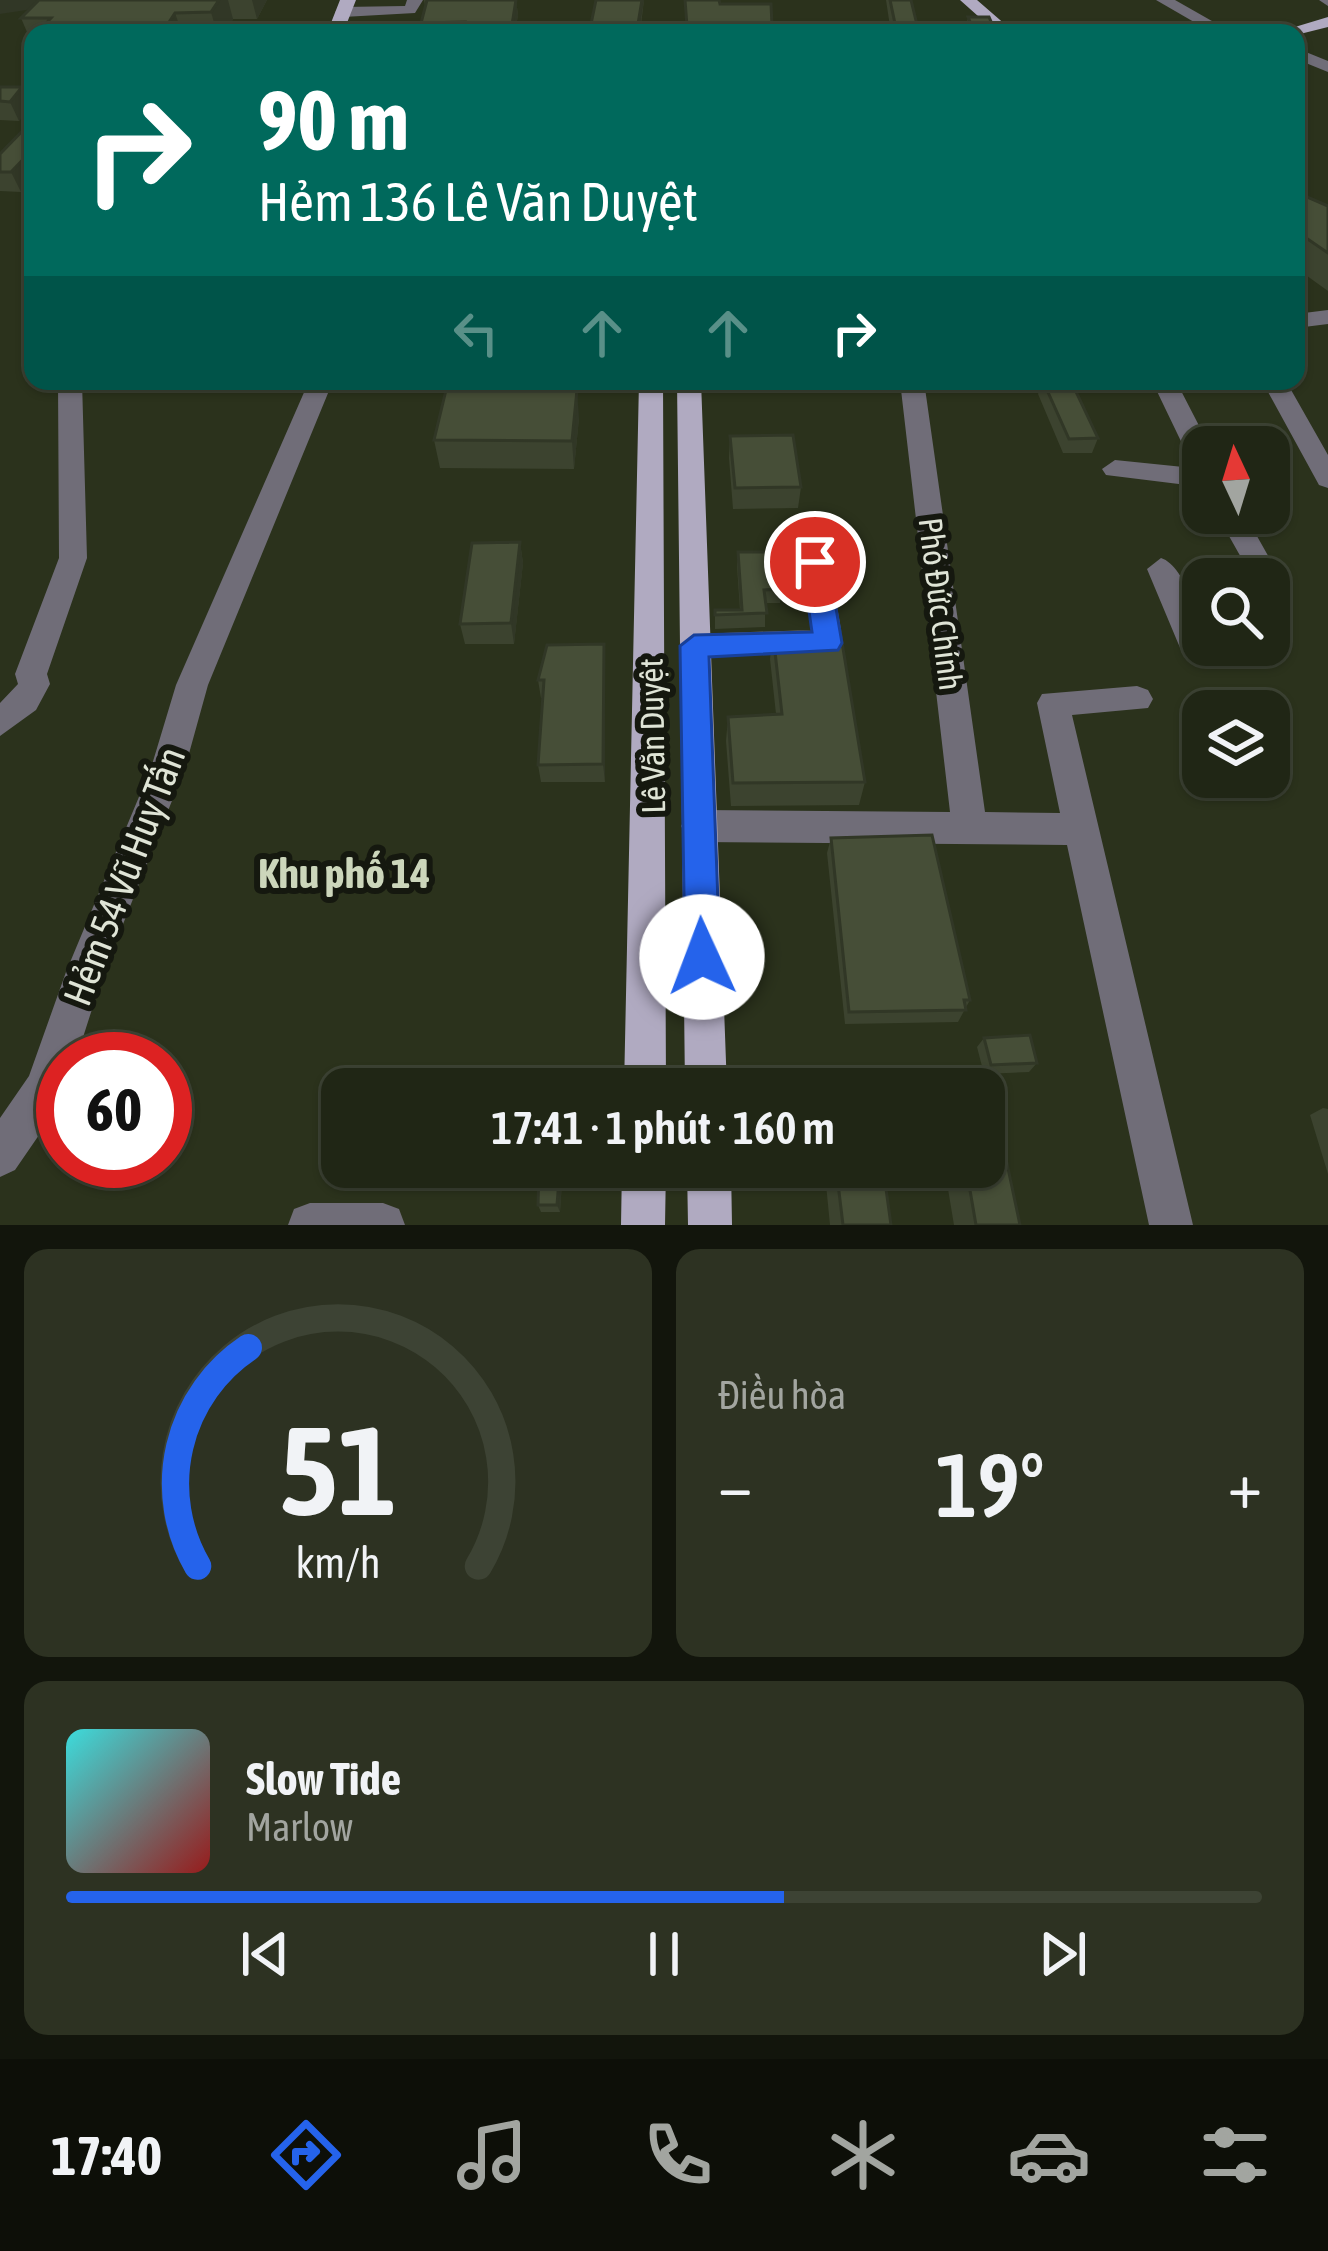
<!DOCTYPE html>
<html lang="vi">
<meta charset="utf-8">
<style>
:root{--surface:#202615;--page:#2d3222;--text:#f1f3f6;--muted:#a2a5a0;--line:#3d4334;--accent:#2563eb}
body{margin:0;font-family:"Asap Condensed",sans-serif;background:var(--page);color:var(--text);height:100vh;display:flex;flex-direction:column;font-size:45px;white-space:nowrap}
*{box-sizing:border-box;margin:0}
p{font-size:39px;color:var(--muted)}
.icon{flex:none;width:66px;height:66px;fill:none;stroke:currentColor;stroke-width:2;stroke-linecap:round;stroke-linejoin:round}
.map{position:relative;height:1225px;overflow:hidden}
.details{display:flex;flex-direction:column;gap:24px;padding:24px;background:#12150c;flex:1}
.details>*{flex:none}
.guide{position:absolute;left:24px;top:24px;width:1281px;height:366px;border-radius:24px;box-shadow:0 3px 9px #0004,0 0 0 3px var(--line);background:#00695c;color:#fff;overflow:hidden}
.needle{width:78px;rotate:356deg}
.tools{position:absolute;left:1182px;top:426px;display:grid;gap:24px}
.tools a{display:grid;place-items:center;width:108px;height:108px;border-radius:24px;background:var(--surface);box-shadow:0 3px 9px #0004,0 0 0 3px var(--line);font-size:60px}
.speed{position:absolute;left:36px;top:1032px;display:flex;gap:24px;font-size:60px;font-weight:700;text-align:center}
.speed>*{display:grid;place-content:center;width:156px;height:156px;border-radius:50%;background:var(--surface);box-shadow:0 3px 9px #0004,0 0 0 3px var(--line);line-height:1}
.speed .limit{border:18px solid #d22;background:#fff;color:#111}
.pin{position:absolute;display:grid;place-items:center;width:102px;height:102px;color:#fff;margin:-51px;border:6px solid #fff;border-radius:50%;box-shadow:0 3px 12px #0007}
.me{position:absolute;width:132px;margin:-66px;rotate:358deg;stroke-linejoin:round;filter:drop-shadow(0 0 9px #0008)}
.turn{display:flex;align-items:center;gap:42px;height:252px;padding:0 36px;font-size:54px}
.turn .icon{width:156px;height:156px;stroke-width:2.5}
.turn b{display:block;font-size:84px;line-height:102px}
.lanes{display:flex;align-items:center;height:114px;padding:0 36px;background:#0003;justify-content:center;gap:60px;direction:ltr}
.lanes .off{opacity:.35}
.big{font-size:90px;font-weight:600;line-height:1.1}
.details .card{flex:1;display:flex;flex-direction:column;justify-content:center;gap:18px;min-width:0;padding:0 42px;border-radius:24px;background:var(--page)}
.details .dial{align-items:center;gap:0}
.dial svg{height:312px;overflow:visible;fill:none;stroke:var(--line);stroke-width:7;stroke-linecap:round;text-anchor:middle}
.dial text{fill:var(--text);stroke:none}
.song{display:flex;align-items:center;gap:36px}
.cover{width:144px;height:144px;border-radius:18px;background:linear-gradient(135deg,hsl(180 70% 55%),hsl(0 70% 35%))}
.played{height:12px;border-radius:6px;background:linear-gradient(90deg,var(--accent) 60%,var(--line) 60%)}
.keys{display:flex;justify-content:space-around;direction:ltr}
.heat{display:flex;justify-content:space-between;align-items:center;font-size:66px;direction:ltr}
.details .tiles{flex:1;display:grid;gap:24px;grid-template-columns:1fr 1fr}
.card:last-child{grid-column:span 2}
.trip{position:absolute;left:321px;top:1068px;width:684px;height:120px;border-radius:24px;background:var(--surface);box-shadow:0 3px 9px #0004,0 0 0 3px var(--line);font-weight:600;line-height:120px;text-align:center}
.tab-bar{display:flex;height:192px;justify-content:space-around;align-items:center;background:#0d0f08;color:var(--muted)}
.tab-bar .icon{width:84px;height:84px}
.tab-bar .current{color:var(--accent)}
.tab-bar b{font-size:54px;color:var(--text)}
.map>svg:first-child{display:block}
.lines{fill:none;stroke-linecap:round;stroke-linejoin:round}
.minor{fill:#706d78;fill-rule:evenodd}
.major{fill:#b0aac1;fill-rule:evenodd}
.wall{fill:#3c432f}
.shaded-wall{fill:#313726}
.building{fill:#464e37;stroke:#313726;stroke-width:3}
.route{fill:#2563eb;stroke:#184099;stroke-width:3}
.labels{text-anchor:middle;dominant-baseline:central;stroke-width:12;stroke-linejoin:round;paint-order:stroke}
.street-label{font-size:33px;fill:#dfe4d6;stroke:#15180f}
.near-street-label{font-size:39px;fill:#dfe4d6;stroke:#15180f}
.near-neighbourhood-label{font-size:42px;font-weight:bold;fill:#ccd6bb;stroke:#15180f}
</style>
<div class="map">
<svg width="1328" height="1225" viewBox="0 0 1328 1225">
<rect width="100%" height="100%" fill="#2b321c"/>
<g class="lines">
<path class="minor" d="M407 0H423L415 13 343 17 335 12 343 7 405 6Z
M1156 0H1175L1233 33H1213Z
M1319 0H1328V6Z
M1296 48 1328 61V72L1296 59Z
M1328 310V324L1296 328V314Z
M58 381H82L87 558 47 674 50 684 36 710 0 736V703L18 684 15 674 59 558Z
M309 381H333L208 685 185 768 104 972 76 1059H63L61 1103 15 1170 0 1177V1118L29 1076 66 972 151 768 176 685Z
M900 381H924L985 812 1060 813 1037 703 1042 694 1137 686 1148 690 1153 699 1148 708 1072 715 1193 1225H1149L1067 845 699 842 687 837 681 826 687 815 699 810 950 812Z
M1152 381H1176L1210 447H1203V469L1190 460Z
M1262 381H1286L1328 455V488L1319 485Z
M1115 460 1203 469V487L1106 475 1102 469Z
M809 512 823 522 843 642 839 651 695 658 684 655 680 646 684 637 695 634 811 630 795 522Z
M1216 513H1244L1271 561 1267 568H1247Z
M1161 558C1187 566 1205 635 1204 652H1182L1178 643 1147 569Z
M310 1203H383L399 1209 405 1225H288L294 1209Z"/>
<path class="major" d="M340 0H356L343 33H327Z
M960 0H977L1015 33H997Z
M1328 17V27L1296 35 1275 33Z
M0 91 33 92V102L0 101Z
M639 381H663L666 1089H624Z
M677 381H701L727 1089H685Z
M622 1167H666L665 1225H621Z
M687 1167H731L732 1225H688Z"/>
</g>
<path class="wall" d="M0 0H267L257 19H233L226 33H33V46L21 18 29 10Z
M424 0H516L518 15 515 33H422L421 23 425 6Z
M596 0H644L640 33H591V24Z
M886 0H911L919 33H891Z
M968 17 996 33H965Z
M0 87H22L31 106 19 121 0 120Z
M33 120 21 192 0 191V154Z
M1296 181 1307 197 1328 206V291L1296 268Z
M1042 381 1098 438 1092 453H1063L1038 394Z
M579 418 574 469 440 468 434 440Z
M730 436 801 487 798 508 733 509 729 458Z
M520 542 523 563 514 644H465L460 624Z
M738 552 782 589 780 603H765V627L715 629V610H740L737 566Z
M773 634 865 782 859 805 731 806 726 741 728 717 776 714 770 659Z
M604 644 605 782H541L538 765 543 698H541L538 680Z
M831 838 970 1000 958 1022 845 1024 827 853Z
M984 1038 1037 1063 1029 1072 984 1074 977 1047Z
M1323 1108 1328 1109V1174L1310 1115Z
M563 1167 560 1212H541L538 1205Z
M829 1167H984L1020 1225H954L947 1183H885L891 1225H830L825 1174Z"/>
<path class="shaded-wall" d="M0 0H43L33 9 0 14Z
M219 0H228L233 19 226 33H217L211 12Z
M252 0H267L257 19Z
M516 0 518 15 515 33H511Z
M642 0H644L639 33 638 24Z
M175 13 182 33H162Z
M22 87 31 106 19 121 10 102Z
M33 149V179L21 192 11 172Z
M577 390 579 418 574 469 572 441Z
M520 542 523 563 514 644 511 623Z
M604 644 605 663V782L603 764Z
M560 1167H563L560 1212 557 1205Z"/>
<path class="building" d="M39 0H219L211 12 175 13 162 33H37L51 18H21Z
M427 0H516L511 31 463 32 465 22 421 23Z
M596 0H642L638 24H591Z
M685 0H719L720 4H771L772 25 862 33H685L687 26Z
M890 0H911L919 33H897Z
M968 17H989L996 33H975Z
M0 87H22L10 102 0 101Z
M33 120V149L11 172H0V154Z
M1296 181 1305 187 1307 197 1328 206V253L1296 231Z
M1043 381H1071L1098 438 1069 439Z
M446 390H577L572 441 434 440Z
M793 435 801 487 735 488 730 436Z
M520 542 511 623 460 624 472 543Z
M738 552H778L782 589 764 590 767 613 715 615V610H742Z
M840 630 865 782 733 783 728 717 782 714 773 634Z
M604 644 603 764 538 765 544 680H538L547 645Z
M932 835 970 1000H964L966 1010 849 1012 831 838Z
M1030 1035 1037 1063 991 1065 984 1038Z
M858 1078 860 1089H805L804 1081Z
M1005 1154 1020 1225H976L966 1167H984V1155Z
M539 1167H560L557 1205H538Z
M836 1167H883L891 1225H843Z"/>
<path class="route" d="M815 553 828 562 842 643 838 650 709 657 720 957 715 969 702 974 690 969 685 957 680 646 694 635 812 632 802 562Z"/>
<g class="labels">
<g class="street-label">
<text transform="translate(941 604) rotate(83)">Phó Đức Chính</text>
<text transform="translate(652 736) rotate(-91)">Lê Văn Duyệt</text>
</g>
<g class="near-street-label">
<text transform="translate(124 876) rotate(-69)">Hẻm 54 Vũ Huy Tấn</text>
</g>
<g class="near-neighbourhood-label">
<text x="344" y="873">Khu phố 14</text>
</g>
</g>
</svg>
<div class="tools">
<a><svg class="needle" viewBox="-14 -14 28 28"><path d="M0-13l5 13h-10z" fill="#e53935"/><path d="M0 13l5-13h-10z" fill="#a2a5a0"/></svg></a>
<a><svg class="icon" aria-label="search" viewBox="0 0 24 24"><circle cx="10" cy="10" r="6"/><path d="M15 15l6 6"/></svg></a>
<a><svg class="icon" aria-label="layers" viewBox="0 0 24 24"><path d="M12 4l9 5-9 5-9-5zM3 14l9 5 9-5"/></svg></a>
</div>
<div class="speed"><div class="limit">60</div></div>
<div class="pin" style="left:815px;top:562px;background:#d93025"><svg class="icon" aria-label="arrive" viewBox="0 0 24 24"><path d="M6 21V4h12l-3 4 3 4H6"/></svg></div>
<svg class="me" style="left:702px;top:957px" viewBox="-20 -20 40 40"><circle r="19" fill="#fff"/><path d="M0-13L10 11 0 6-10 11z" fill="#2563eb"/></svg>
<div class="trip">17:41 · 1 phút · 160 m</div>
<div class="guide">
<div class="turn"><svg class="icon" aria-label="right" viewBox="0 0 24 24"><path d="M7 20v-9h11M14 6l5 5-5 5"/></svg><div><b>90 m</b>Hẻm 136 Lê Văn Duyệt</div></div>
<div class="lanes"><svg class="icon off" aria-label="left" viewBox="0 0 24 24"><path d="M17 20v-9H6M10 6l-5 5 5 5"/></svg><svg class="icon off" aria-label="ahead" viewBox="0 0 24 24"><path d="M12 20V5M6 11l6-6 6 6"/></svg><svg class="icon off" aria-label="ahead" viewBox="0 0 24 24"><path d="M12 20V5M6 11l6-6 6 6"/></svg><svg class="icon" aria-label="right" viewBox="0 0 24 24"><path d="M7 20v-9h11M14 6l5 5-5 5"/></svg></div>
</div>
</div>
<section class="details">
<div class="tiles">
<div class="card dial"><svg viewBox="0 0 100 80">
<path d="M14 69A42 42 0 1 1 86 69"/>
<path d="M14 69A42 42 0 0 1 27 13" stroke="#2563eb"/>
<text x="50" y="56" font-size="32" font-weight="700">51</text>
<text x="50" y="72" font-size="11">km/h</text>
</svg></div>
<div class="card"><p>Điều hòa</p>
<div class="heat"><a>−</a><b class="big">19°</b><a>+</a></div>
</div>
<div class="card">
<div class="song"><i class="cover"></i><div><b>Slow Tide</b><p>Marlow</p></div></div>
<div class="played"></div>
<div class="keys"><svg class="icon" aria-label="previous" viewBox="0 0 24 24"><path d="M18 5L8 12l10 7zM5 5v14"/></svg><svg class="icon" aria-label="pause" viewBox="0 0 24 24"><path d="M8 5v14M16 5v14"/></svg><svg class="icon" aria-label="next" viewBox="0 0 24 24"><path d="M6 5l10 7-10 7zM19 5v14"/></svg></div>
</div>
</div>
</section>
<nav class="tab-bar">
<b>17:40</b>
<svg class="icon current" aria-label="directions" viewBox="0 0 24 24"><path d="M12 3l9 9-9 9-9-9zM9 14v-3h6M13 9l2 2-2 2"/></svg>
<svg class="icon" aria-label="music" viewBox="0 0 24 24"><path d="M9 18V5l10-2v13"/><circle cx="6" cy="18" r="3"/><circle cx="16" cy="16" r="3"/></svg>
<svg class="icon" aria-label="phone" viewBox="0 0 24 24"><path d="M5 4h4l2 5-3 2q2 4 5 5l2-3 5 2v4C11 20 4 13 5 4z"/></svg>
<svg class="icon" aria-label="climate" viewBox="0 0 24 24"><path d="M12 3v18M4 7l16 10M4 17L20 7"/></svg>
<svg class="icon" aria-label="car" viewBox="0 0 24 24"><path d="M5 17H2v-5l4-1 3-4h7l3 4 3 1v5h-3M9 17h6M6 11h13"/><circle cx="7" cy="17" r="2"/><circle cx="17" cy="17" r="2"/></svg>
<svg class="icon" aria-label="filters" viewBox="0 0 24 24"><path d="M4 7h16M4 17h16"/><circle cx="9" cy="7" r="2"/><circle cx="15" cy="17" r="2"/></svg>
</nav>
